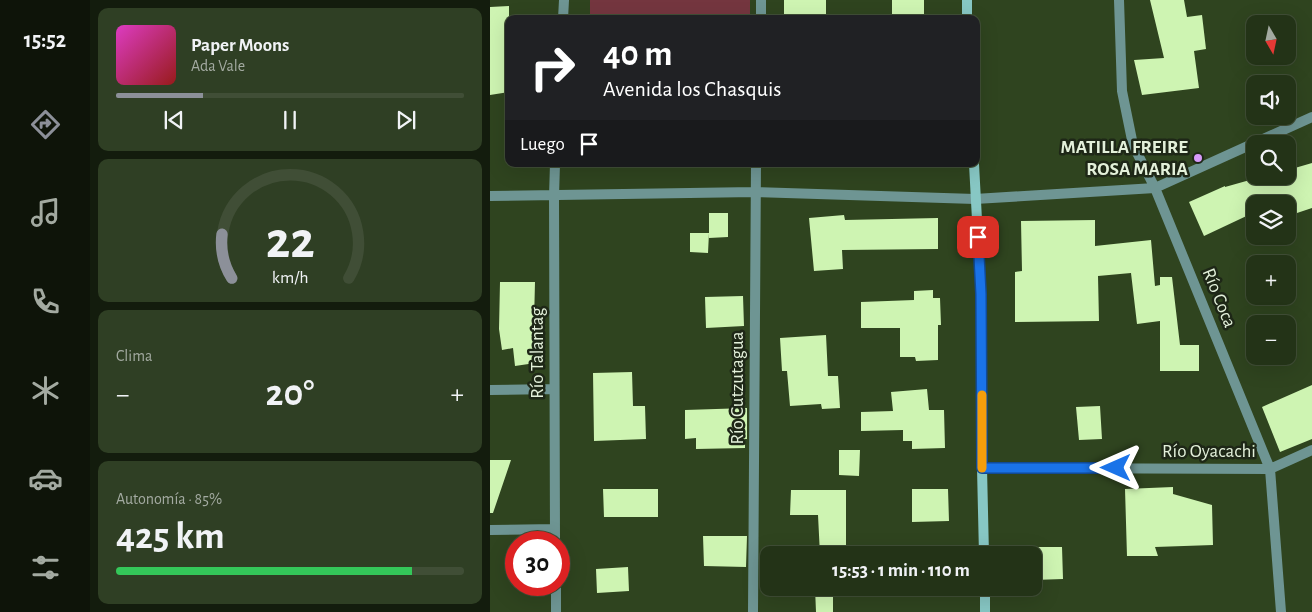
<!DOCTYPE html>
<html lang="es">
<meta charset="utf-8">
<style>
:root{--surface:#233317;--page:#2f3f24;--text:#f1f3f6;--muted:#a3aaa1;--line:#404e36;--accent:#8c9099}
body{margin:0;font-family:"Alegreya Sans",sans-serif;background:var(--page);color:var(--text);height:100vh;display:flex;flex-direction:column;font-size:19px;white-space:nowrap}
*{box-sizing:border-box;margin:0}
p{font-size:16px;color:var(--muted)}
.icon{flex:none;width:28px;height:28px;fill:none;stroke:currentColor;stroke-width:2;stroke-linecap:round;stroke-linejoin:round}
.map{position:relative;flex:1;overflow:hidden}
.drawer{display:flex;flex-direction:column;gap:8px;padding:8px;background:#131c0d;width:400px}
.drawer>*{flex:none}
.banner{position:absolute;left:15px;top:15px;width:475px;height:152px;border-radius:10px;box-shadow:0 5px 20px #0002,0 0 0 1px var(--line);background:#202124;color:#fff;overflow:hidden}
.needle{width:32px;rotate:171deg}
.tools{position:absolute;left:756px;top:15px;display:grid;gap:10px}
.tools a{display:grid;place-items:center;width:50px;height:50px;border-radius:10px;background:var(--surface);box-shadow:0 5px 20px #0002,0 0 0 1px var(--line);font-size:25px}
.speed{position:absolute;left:15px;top:531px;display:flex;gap:10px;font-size:25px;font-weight:700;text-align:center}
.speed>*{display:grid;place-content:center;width:65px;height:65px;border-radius:50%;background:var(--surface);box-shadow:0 5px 20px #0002,0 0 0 1px var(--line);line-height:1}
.speed .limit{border:8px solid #d22;background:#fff;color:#111}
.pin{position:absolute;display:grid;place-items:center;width:42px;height:42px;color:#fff;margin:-21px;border-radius:10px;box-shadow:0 2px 8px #0006}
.me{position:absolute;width:55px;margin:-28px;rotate:270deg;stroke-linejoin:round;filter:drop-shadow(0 0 4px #0008)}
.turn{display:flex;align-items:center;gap:18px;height:105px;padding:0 15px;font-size:22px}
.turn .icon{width:65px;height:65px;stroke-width:2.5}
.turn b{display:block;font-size:35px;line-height:42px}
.then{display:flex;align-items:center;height:48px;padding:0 15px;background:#0003;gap:10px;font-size:19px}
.big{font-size:38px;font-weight:600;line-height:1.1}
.drawer .tile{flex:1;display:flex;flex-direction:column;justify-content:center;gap:8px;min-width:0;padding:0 18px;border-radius:10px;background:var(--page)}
.drawer .dial{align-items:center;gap:0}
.dial svg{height:130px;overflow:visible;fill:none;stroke:var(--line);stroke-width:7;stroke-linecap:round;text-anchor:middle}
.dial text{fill:var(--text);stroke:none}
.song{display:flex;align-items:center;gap:15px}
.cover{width:60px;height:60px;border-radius:8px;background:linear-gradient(135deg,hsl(310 70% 55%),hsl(0 70% 35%))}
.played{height:5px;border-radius:2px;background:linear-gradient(90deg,var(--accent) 25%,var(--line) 25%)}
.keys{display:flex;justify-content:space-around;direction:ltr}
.heat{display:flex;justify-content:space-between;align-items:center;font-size:28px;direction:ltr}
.charge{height:8px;border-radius:4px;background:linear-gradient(90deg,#34c759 85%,var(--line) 0)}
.trip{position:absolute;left:270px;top:546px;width:282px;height:50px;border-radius:10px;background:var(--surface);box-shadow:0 5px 20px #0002,0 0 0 1px var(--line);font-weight:600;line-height:50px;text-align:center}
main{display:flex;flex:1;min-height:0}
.tabs{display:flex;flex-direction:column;width:90px;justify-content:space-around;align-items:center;background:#0e1409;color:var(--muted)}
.tabs .icon{width:35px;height:35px}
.tabs .active{color:var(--accent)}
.tabs b{font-size:22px;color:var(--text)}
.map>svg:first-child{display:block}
.green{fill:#74363f}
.building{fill:#cef4b2}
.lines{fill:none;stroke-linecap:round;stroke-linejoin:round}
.street{stroke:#6e9593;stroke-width:10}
.secondary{stroke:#87c7c4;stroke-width:10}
.route-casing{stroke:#114b97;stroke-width:12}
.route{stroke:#1a73e8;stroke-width:9}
.slow{stroke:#f59e0b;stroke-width:9}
.poi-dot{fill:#d79bf9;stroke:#1e2717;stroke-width:2}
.labels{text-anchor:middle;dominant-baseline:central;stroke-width:5;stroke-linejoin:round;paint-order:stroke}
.poi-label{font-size:19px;font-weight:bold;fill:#e3f0da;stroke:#1e2717;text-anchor:end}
.street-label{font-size:19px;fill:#e3f0da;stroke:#1e2717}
</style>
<main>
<nav class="tabs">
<b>15:52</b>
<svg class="icon active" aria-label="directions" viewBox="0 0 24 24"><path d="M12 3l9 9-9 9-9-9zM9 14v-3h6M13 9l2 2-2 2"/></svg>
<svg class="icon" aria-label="music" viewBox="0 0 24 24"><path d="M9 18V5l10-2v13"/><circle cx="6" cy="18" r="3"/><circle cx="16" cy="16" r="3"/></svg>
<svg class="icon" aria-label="phone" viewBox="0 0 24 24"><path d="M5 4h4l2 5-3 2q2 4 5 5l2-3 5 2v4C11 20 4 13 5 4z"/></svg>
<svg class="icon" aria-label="climate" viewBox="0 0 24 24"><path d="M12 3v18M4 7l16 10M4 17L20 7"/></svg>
<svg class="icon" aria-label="car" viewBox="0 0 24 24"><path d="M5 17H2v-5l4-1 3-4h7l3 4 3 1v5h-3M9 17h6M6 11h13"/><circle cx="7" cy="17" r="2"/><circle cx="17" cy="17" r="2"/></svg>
<svg class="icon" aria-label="filters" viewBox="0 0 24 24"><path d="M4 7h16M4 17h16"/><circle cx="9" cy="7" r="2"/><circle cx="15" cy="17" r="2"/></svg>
</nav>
<section class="drawer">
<div class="tile">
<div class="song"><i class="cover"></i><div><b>Paper Moons</b><p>Ada Vale</p></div></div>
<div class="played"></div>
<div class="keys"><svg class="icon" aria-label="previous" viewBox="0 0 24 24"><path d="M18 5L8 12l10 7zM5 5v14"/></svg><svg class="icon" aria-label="pause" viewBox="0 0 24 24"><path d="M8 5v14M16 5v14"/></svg><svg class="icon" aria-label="next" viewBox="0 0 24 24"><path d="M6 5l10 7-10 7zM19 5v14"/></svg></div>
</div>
<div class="tile dial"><svg viewBox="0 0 100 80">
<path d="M14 69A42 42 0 1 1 86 69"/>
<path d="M14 69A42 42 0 0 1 8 42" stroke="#8c9099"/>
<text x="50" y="56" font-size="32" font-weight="700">22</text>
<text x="50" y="72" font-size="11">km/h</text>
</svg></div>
<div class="tile"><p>Clima</p>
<div class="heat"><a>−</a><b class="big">20°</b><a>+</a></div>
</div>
<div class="tile"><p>Autonomía · 85%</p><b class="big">425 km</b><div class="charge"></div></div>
</section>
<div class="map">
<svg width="822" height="612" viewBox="0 0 822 612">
<rect width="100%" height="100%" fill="#2f441f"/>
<path class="green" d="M100 0H260V19H100Z"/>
<path class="building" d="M294 0H336V19H294Z
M402 0H434V19H402Z
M660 0H694L697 17 712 15 716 49 704 51 709 88 652 95 644 60 674 58Z
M19 6V92L0 95V7Z
M822 163V208L798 216V197L783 204H765V212L714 236 699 202 735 186V187L774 176H798V170Z
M219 213H238V237L219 238Z
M354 215 355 220 448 218V249L352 250 353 269 324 271 319 218Z
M605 220V246L661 240 665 286 670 285V277H682L690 345H709V371H670V321L647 324 641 273 608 276 609 321 525 322V272L532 271 531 221Z
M200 233H219L218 253 200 252Z
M10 282H45L44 322 48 321 52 362 25 366 23 348 12 350 9 329Z
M443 290V298H450L451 325H448V360L426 361 425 357H410V328H371V302L424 300V291Z
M253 296 254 326 216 328 215 297Z
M336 335 338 376H348L350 408 332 409 331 404 300 406 297 371H292L290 338Z
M142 372 143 406H155L156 439 104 441 103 373Z
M822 385V439L790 452 772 407Z
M437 389 439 410H454L455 448 422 449V441H413V430L371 431V412L403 411 401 392Z
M610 406 612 439 589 440 586 407Z
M257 408V439H255V448L206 449V438L195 439V410Z
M349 450H370L369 476 349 475Z
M0 460H21L3 513H0Z
M683 487V494L722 505 723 545 665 547 668 556H637L635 489Z
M113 489H168V517H114Z
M422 489H458L459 521 422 522Z
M301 490H356V555H330L328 515H300Z
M213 536H257L256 567 214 566Z
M544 547H572L573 579 544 580Z
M138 567 139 591 107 593 106 569Z
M325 588H343V612H326Z"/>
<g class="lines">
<path class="street" d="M629 0 632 91 643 145 665 188 780 469 791 612
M73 19 74 0
M271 19V0
M0 196 265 192 485 199 665 188 822 117
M0 390 64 389
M492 468 780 469 822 450
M0 530 65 529
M65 542 64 196 65 164
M66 585V612
M263 612 266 164"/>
<path class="secondary" d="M477 0V19
M484 164 491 294 492 468 494 555
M495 588V612"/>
</g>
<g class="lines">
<defs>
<path id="route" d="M488 237 491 294 492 468H626"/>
</defs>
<use href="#route" class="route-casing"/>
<use href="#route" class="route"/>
<path class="slow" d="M492 395V468"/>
</g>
<circle class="poi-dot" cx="708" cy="158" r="5"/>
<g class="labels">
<g class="poi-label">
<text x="698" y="147">MATILLA FREIRE<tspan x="698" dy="22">ROSA MARIA</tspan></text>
</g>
<g class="street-label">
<text transform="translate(729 298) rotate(68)">Río Coca</text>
<text transform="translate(47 353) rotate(-90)">Río Talantag</text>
<text transform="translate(247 388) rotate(-90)">Río Cutzutagua</text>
<text x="719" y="451">Río Oyacachi</text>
</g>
</g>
</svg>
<div class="tools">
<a><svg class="needle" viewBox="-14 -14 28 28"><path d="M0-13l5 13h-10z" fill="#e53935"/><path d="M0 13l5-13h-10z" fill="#a3aaa1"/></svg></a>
<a><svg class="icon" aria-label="sound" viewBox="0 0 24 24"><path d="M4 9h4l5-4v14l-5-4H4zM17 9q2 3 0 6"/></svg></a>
<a><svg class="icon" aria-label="search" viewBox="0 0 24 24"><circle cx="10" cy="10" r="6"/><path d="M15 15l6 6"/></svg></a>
<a><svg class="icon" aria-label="layers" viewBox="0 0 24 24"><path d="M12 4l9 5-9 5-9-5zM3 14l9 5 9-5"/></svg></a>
<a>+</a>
<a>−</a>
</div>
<div class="speed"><div class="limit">30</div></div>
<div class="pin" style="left:488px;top:237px;background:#d93025"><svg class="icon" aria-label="arrive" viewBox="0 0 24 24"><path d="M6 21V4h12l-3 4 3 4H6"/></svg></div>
<svg class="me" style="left:626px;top:468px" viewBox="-20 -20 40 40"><path d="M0-17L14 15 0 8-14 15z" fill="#1a73e8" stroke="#fff" stroke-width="4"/></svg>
<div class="trip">15:53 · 1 min · 110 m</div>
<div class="banner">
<div class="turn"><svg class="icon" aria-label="right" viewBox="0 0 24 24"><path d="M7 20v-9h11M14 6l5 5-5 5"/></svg><div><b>40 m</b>Avenida los Chasquis</div></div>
<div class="then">Luego<svg class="icon" aria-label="arrive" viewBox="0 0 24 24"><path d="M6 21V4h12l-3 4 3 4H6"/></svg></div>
</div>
</div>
</main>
